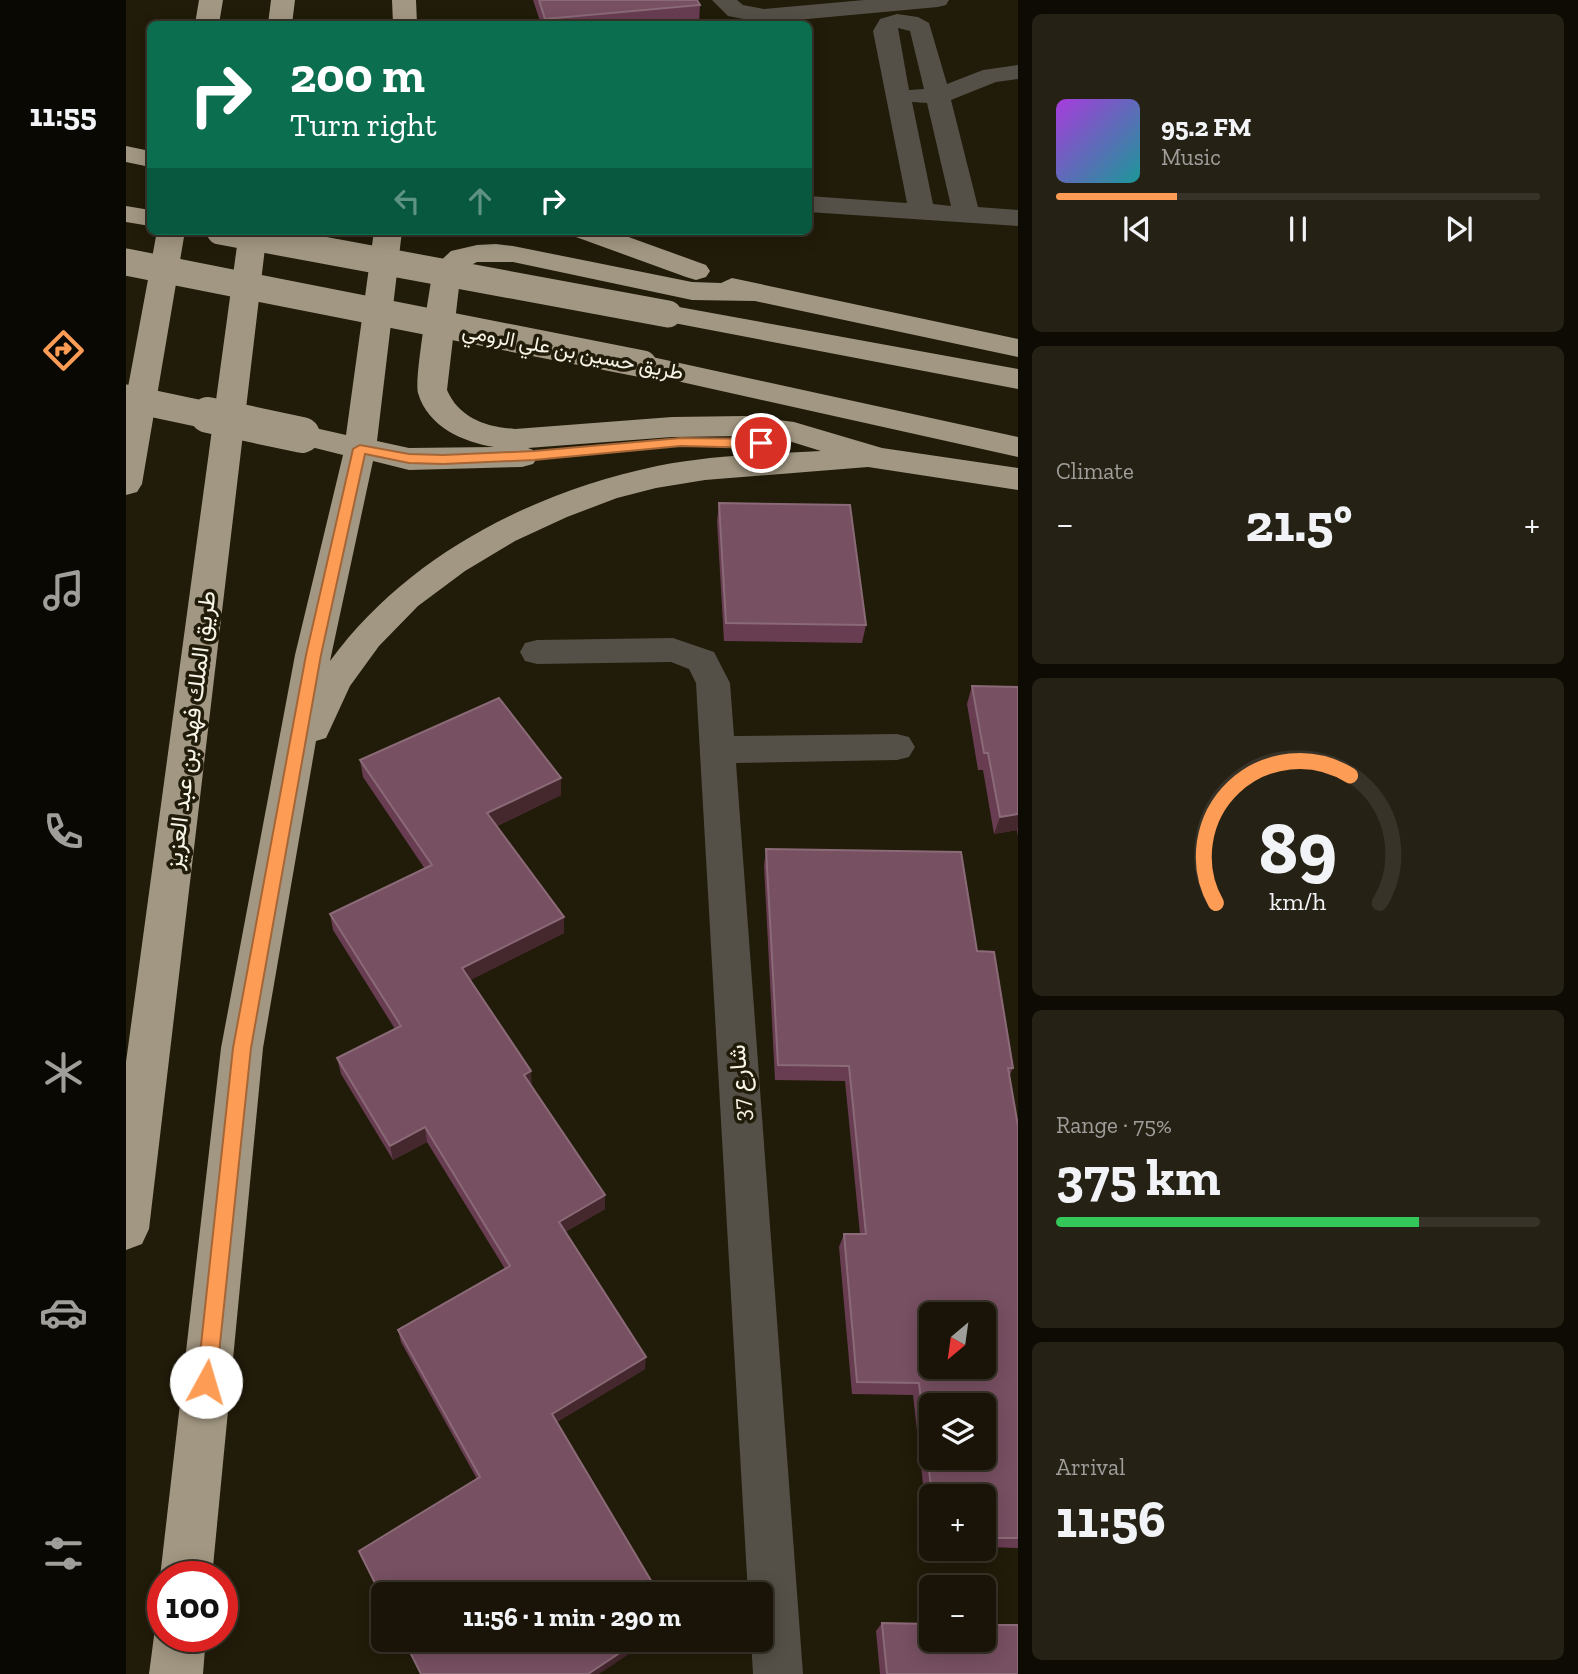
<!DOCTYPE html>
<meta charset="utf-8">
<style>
:root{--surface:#191407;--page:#262115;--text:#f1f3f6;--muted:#9f9e9b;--line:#373328;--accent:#fd9c55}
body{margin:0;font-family:"Zilla Slab",Vazirmatn,serif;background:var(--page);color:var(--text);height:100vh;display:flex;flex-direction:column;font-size:26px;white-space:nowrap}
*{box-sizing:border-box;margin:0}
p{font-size:23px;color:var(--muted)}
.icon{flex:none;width:38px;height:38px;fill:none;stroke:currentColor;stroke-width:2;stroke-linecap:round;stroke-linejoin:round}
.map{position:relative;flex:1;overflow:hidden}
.sheet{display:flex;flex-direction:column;gap:14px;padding:14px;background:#0e0b04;width:560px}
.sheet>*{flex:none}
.hud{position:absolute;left:21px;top:21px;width:665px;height:214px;border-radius:10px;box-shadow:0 4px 18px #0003,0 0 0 2px var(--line);background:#0b6e4f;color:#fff;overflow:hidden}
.needle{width:46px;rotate:209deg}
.buttons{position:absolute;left:793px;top:1302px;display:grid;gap:14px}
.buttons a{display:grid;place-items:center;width:77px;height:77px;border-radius:10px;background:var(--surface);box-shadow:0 4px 18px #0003,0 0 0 2px var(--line);font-size:35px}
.speed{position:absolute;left:21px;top:1561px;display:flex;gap:14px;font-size:35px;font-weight:700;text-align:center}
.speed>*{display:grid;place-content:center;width:91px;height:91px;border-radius:50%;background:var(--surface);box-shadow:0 4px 18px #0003,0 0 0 2px var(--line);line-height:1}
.speed .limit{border:10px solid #d22;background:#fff;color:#111}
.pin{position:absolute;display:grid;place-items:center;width:60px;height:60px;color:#fff;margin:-30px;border:4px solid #fff;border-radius:50%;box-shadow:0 2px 7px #0007}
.me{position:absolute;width:77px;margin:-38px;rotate:6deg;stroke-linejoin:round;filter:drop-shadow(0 0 5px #0008)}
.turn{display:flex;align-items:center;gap:24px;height:147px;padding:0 28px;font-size:32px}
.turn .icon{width:91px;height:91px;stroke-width:2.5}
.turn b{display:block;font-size:49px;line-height:60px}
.lanes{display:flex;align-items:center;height:66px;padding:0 28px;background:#0003;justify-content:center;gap:35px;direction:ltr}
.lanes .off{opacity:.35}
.big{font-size:52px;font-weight:800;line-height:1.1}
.sheet .widget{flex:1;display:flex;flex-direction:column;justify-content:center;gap:10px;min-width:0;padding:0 24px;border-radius:10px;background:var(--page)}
.sheet .dial{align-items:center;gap:0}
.dial svg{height:182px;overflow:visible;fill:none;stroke:var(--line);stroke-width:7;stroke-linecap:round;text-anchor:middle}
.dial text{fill:var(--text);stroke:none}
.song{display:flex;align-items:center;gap:21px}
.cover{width:84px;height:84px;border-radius:10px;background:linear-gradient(135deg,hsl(280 70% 55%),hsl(180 70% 35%))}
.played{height:7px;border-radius:4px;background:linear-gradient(90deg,var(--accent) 25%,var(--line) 25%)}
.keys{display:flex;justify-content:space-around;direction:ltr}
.heat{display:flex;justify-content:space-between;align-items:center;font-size:38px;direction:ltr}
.charge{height:10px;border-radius:5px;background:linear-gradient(90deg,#34c759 75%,var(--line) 0)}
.trip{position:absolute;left:245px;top:1582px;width:402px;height:70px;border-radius:10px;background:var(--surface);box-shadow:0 4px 18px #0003,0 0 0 2px var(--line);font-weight:800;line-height:70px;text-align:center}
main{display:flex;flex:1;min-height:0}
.menu{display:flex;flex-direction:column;width:126px;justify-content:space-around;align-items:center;background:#0a0803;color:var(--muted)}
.menu .icon{width:49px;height:49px}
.menu .active{color:var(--accent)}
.menu b{font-size:32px;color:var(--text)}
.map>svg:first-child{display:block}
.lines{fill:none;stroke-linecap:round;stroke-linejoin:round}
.minor{fill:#544f47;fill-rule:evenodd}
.highway{fill:#a29782;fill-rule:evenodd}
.highway-bridge-far1{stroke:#a29782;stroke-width:27}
.highway-bridge{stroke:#a29782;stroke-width:36}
.wall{fill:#683d52}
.shaded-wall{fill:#45272e}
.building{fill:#775062;stroke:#8b6a77;stroke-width:2;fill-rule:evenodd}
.route{fill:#fd9c55;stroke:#a46537;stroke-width:2}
.labels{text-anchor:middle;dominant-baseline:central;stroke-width:7;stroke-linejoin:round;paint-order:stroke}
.far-street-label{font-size:21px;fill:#f6f3e7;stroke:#211b09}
.street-label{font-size:24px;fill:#f6f3e7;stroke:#211b09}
</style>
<main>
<nav class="menu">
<b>11:55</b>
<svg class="icon active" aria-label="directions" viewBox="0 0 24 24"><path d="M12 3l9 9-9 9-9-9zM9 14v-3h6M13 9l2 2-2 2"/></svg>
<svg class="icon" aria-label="music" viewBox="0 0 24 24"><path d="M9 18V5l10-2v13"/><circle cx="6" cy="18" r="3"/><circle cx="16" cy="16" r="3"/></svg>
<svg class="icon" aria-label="phone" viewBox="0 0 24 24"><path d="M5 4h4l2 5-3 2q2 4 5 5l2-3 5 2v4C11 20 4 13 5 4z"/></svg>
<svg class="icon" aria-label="climate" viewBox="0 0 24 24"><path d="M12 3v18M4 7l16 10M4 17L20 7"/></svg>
<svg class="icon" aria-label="car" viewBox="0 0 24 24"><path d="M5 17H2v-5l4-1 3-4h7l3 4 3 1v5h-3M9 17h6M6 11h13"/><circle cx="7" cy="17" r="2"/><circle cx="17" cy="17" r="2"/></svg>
<svg class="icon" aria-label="filters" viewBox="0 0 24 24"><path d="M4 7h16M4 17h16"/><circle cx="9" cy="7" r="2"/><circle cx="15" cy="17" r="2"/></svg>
</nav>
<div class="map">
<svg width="892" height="1674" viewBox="0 0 892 1674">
<rect width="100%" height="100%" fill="#211b09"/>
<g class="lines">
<path class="minor" d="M586 0H611L617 5 638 9 738 0H823L820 5 812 7 638 23 602 16Z
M771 14 792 17 803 23 821 84 857 70 892 65V79L870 82 825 100 852 207 892 210V226L682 212V196L781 203 747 31 754 19ZM772 28 784 31 798 89 783 90ZM786 102 801 103 825 206 807 204Z
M547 638 588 652 604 683 608 736 771 734 783 737 789 747 783 757 771 760 610 763 677 1674H627L625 1640H635V1594H622L570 683 563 669 545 662 411 664 399 661 394 652 399 643 411 640Z"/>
<path class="highway" d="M73 0H97L93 24H69Z
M145 0H169L166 24H142Z
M266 0H290L291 24H267Z
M0 146 24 151V167L0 162Z
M0 206 24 210V226L0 222Z
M31 231H59L16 484 11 492 0 495V398Z
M113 231H141L23 1229 16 1244 0 1250V1062Z
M248 231H276L251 441 283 448 368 447C337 442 302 427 292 393 288 378 304 290 307 268L325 251 351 245 370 244 387 246 566 282 595 283 606 278 892 339V357L629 301 566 300 387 262H351L335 270 321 390C333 418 360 427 389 429L546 417 619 416 668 422 756 448 892 468V490L742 467 579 480 530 488 491 498 441 517 389 541 339 571 292 606 253 646 224 686 200 738 190 741 137 1048 86 1577H37V1583L34 1577 95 1048 169 655 217 455 165 442 160 435 165 428 176 425 220 435ZM619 436 666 442 695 451C640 454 584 455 531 466 404 493 281 556 204 661L247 461 283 470 396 467 407 464 412 457 407 450 402 448 546 437Z
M446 231H486L580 265 584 271 580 277 570 280 560 277 450 237Z
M542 305 892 369V389L532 320 527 314 532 308Z
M517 355 892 437V457L506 371 502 364 506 357Z
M35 1617 37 1636H80L77 1674H23L28 1636Z"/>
<path class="highway-bridge-far1" d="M94 231 542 314
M0 262 517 364
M0 398 90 417"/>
<path class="highway-bridge" d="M82 415 176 435"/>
</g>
<path class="wall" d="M407 0H571L574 5 573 23 555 24H415Z
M593 503 740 625 736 643 598 641 591 521Z
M846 686 892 687V837L891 830 868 834 857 770H852L841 704Z
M234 760 435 778V795L371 826 438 917V933L344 980 406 1086 479 1195V1209L439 1232 519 1369 431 1422 257 1594V1601L233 1551 351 1479 275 1342 272 1330 379 1269 301 1142 267 1160 215 1074 211 1058 269 1029 207 930 204 914 299 869 237 777Z
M640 849 851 951 887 1068 883 1077 892 1126V1548L858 1547V1496H805V1546H804L787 1395 726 1394 713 1247 718 1234H734L719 1081 649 1080 638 866Z
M756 1623 892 1674H754L750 1631Z"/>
<path class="shaded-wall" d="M435 778V795L362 830 361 813Z
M892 814V826L891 830 868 834 874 817Z
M438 917V933L337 984 336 968Z
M405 1071 406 1086 398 1075Z
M299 1127 301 1142 267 1160 264 1146Z
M479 1195V1209L433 1235V1222Z
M520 1357 519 1369 426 1425V1414Z
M513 1640H524L473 1674H462Z"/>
<path class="building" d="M413 0H571L574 5 419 19Z
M593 503 724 505 740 625 600 623Z
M846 686 892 687V814L874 817 862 753H858Z
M373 698 435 778 361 813 438 917 336 968 405 1071 398 1075 479 1195 433 1222 520 1357 426 1414 533 1594H257V1599L233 1551 354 1477 272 1330 384 1266 299 1127 264 1146 211 1058 275 1026 204 914 306 865 234 760Z
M640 849 835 852 851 951 868 952 887 1068H882L892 1126V1538H858V1496H806L793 1383 731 1382 718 1234H740L723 1066 652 1065ZM805 1314H858V1367H805ZM805 1405H858V1458H805Z
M756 1623 805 1624V1640H858V1625H892V1674H761Z
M278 1640H513L462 1674H295Z"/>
<path class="route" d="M555 438 635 439 642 443 635 448 555 446 408 460 317 464 283 463 239 454 195 655 125 1048 90 1382 88 1389 80 1392 73 1389 71 1382 107 1048 180 655 227 449 234 445 283 454 317 455 408 451Z"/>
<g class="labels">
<g class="far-street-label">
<text transform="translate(447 351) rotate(11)">طريق حسين بن علي الرومي</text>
</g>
<g class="street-label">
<text transform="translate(64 730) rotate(-83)">طريق الملك فهد بن عبد العزيز</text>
<text transform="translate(613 1083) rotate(-94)">شارع 37</text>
</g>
</g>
</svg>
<div class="buttons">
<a><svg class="needle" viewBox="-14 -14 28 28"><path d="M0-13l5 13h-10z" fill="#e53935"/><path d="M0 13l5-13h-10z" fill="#9f9e9b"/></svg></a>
<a><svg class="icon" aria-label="layers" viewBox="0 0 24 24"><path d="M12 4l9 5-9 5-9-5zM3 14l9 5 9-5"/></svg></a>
<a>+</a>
<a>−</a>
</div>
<div class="speed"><div class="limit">100</div></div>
<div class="pin" style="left:635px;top:443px;background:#d93025"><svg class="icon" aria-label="arrive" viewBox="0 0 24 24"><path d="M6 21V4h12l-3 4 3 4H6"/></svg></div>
<svg class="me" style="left:80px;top:1382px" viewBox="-20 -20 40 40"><circle r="19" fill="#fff"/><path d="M0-13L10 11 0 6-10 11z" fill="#fd9c55"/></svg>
<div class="trip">11:56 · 1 min · 290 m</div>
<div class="hud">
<div class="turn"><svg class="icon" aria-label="right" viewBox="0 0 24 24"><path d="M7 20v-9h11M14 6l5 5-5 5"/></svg><div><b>200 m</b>Turn right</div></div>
<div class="lanes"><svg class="icon off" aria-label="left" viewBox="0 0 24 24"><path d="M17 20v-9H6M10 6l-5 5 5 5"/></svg><svg class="icon off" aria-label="ahead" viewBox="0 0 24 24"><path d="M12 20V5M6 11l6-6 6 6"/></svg><svg class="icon" aria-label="right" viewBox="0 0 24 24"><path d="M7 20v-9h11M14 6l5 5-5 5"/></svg></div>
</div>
</div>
<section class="sheet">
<div class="widget">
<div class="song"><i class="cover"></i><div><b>95.2 FM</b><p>Music</p></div></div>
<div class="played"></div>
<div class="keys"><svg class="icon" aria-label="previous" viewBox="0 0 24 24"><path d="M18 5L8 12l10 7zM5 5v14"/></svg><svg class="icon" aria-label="pause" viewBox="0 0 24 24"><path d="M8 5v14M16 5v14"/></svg><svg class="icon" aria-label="next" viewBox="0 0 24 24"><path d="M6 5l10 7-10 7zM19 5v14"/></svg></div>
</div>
<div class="widget"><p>Climate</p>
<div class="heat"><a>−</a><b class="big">21.5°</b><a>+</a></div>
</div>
<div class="widget dial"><svg viewBox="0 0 100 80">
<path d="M14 69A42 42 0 1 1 86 69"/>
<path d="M14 69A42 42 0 0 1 73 13" stroke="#fd9c55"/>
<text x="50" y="56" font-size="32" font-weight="700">89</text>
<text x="50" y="72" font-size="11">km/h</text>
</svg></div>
<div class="widget"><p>Range · 75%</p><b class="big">375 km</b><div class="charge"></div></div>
<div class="widget"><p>Arrival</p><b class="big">11:56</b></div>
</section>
</main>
